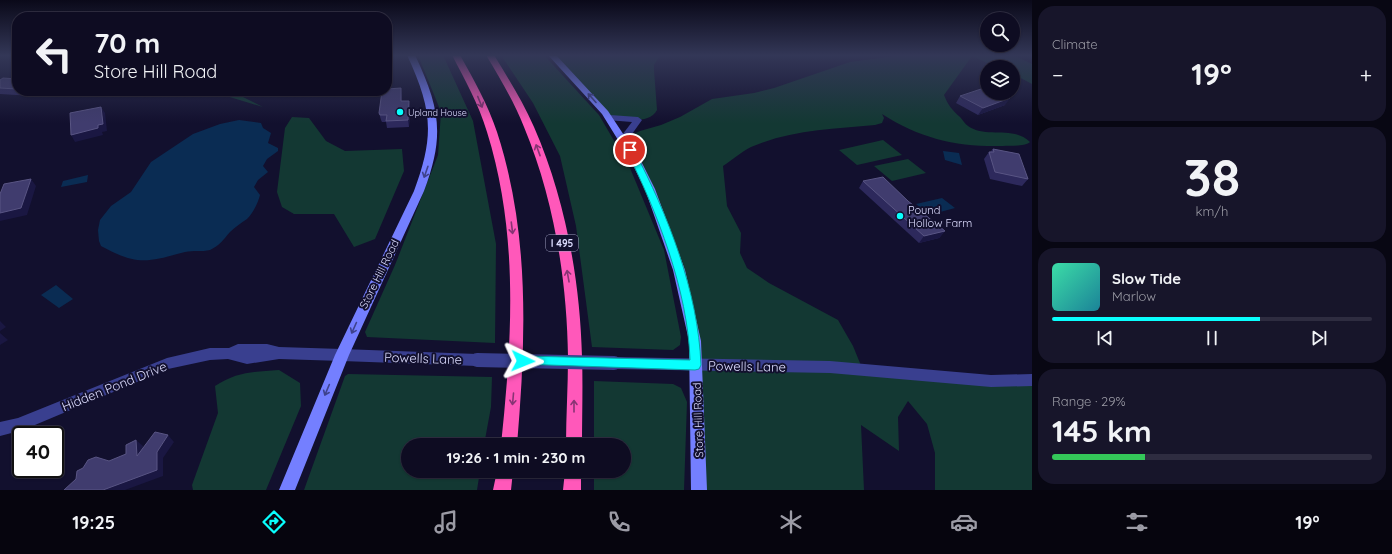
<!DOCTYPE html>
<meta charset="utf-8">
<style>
:root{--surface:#0e0c22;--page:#17152a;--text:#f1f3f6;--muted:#9b9ba5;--line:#2e2c40;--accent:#09fffe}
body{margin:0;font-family:Quicksand,sans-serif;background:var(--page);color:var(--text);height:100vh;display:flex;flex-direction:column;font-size:15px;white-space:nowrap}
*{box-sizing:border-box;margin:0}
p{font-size:13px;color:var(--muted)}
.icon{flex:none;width:22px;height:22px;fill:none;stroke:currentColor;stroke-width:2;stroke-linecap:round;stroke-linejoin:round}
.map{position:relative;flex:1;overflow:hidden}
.side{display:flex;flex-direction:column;gap:6px;padding:6px;background:#080713;width:360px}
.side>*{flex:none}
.hud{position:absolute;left:12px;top:12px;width:380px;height:84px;border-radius:16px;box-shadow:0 1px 3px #0004,0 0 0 1px var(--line);background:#0e0c22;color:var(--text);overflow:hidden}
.tools{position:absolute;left:980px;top:12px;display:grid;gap:8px}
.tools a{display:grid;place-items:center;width:40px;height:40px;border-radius:50%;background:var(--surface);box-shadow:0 1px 3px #0004,0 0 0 1px var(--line);font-size:20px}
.speed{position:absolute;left:12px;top:426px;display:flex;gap:8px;font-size:20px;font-weight:700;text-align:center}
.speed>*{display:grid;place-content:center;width:52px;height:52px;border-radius:50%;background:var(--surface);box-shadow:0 1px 3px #0004,0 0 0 1px var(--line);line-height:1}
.speed .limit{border:2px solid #111;border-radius:6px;background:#fff;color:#111}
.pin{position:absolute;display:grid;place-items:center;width:34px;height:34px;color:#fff;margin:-17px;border:2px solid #fff;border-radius:50%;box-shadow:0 1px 4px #0007}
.me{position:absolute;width:44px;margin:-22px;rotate:92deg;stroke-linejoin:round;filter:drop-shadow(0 0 3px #0008)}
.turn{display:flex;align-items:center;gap:14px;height:84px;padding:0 16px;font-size:18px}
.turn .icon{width:52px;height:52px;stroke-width:2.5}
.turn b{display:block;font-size:28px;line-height:34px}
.big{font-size:30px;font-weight:700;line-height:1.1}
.side .tile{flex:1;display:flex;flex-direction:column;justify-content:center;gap:6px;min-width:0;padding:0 14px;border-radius:16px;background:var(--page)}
.side .dial{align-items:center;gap:0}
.dial b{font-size:52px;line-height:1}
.song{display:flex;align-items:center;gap:12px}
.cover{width:48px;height:48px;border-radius:6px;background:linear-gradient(135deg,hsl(160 70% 55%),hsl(190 70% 35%))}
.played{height:4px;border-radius:2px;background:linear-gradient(90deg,var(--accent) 65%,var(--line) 65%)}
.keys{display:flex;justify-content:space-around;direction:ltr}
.heat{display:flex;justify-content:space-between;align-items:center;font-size:22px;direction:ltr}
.charge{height:6px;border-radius:3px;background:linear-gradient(90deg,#34c759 29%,var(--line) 0)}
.trip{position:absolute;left:401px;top:438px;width:230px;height:40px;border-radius:20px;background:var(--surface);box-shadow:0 1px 3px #0004,0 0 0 1px var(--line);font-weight:700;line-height:40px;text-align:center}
.tabs{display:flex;height:64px;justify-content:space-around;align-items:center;background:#06050e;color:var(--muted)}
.tabs .icon{width:28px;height:28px}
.tabs .selected{color:var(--accent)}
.tabs b{font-size:18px;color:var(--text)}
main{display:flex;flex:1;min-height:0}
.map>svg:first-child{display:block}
.green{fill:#133833}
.water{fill:#0a2c53}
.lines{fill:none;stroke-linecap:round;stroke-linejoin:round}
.minor{fill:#393f8f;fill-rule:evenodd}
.tertiary{fill:#393f8f;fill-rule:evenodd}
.secondary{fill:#747fff;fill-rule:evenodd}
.motorway{fill:#ff58ba;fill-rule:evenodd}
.tertiary-bridge{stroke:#393f8f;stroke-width:14}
.wall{fill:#2d295c}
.shaded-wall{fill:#1a1742}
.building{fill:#403c6e;stroke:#595584}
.oneway{stroke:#3e428c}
.oneway2{stroke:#883474}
.route{fill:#09fffe;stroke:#06a6a5}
.poi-dot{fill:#09fffe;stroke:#12102e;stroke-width:1.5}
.labels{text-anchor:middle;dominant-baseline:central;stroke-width:4;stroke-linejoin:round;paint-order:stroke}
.far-poi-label{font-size:9px;fill:#ddf;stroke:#12102e;text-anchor:start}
.shield{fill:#12102e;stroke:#a0a0c0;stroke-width:1}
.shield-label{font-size:10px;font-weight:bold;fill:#ddf}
.poi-label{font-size:11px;fill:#ddf;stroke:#12102e;text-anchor:start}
.street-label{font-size:11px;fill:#ddf;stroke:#12102e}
.near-street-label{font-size:13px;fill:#ddf;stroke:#12102e}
</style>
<main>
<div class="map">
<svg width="1032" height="490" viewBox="0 0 1032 490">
<rect width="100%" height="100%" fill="#12102e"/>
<path class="green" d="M418 55H443L473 121 496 244 495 343 367 337 365 332 395 265 438 155 441 112Z
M501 55H544L599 115 630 168 664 250 681 337 680 345 673 350 592 347 576 226 560 156 533 103Z
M552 55H660L654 65V70L657 110C649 125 624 119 610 118Z
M902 55H1013L1032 64V84L1013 74V67H996L972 56 944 95C948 105 952 110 960 117 963 120 965 124 968 126 986 139 1013 125 1030 142 1024 147 1011 145 1003 146 957 147 921 139 882 114L884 118 882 123 875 125C833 129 790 130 751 147 741 152 732 160 723 166L727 206 741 233 740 253 747 268 769 283 838 320 853 346 862 368 1032 380V490H935V453L927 424 908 401 898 417 899 451 861 425 864 490H699L695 365 670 242 624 139 640 131 661 125 680 117 712 99 754 93 774 88 850 62Z
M210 91H231L263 107Z
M292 117 309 118 326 141 345 151 402 149 404 171 375 239 354 247 334 214H294L282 207 277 192 285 128Z
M883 140 902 155 857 165 839 150Z
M908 159 926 173 892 181 874 166Z
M279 370 300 383 301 406 266 490H193L192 485 218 413 215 386C237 372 252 372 279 370Z
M348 374 492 377 491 407 484 445H408V471H480L477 490H304L345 376Z
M594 381 673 384 681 388 687 402 684 490H594V471H624V445H594Z"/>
<path class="water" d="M239 120 261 123 263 128 271 133 268 143 278 148V151L267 159 263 166 268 172 258 180 254 187 260 195C258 203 253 213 247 219 241 223 235 227 230 232 224 239 219 246 210 250 202 252 193 250 185 252 148 262 137 266 101 246L99 241 98 230 100 220 111 206 131 192 151 162 193 134 220 124Z
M943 151 959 153 962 165 945 160Z
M88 175 87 182 61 187 63 181Z
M942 198 955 208 929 215 916 204Z
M56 285 73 299 59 308 41 295Z"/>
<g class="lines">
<path class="minor" d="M610 115 638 117 642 120 627 141 624 142 619 139 632 122 607 120V116Z
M238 344H267L279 347 342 349 347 351 349 355 347 359 342 361 279 359 247 364 228 359 210 360 168 369 23 430 0 436V422L18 418 167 358 210 348H229Z"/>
<path class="tertiary" d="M342 349 477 354 482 356 484 360 482 364 477 366 342 361 337 359 335 355 337 351Z
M614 357 830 361 991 375 1032 374V386L991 387 830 373 614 369 609 367 607 363 609 359Z"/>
<path class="secondary" d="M407 55H415C440 108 445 135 424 191L349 355 295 490H279L335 355 414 191C435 135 432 109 407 55Z
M548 55H556L608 111 641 161 655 189 685 270 701 341 707 490H691L689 341 673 270 645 189 631 161 602 114Z"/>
<path class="motorway" d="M452 55H460C474 80 488 105 497 132 530 233 526 340 517 445H501C512 340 519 234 487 132 479 105 465 80 452 55Z
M486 55H494C508 78 523 102 534 127 565 198 580 279 582 357 583 386 582 416 582 445H566C566 416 568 387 568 357 567 280 554 199 524 127 514 102 500 78 486 55Z
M497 471H513L511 490H493Z
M565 471H581V490H563Z"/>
<path class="tertiary-bridge" d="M477 360 614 363"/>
</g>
<path class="wall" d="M17 79V91H40L32 96 0 94V80Z
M402 95V101H409L410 108 409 127 387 128 386 122H382L381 120 379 113Z
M960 96 1005 105 978 115 956 103Z
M993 149 1028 179 1022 186 990 179 984 159 989 152H990Z
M863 181 908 201 945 231 939 238 919 243 859 188Z"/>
<path class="shaded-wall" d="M401 88 402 95V108L401 101Z
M28 91H40L32 96Z
M1010 98 1005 105 978 115 983 108Z
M409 101 410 108 409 127 408 120Z
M101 107 105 113 107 131 102 132 103 135 75 142 71 135Z
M31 179 36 186 27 215 0 221V213Z
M945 231 939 238 919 243 924 236Z
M0 321 6 327 0 331Z
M0 333 8 340 0 345Z
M168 435 174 442 163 458V476L125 490H103L157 452Z
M136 440 143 446 144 462 137 456Z"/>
<path class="building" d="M3 78 17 79V89L0 88V80Z
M987 87V93H999L1010 98 983 108 960 96Z
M401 88V101H409L408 120 386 121 387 115H380L379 113 382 91H387V89Z
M101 107 103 124 98 125V128L71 135 70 113Z
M993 149 1019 154 1028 179 995 172 989 152H994Z
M883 177 908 201 945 231 924 236 863 181Z
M31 179 21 208 0 213V194L4 184Z
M155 432 168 435 157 452V470L103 490H64L76 479 77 471 83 468 88 460 96 457 109 461 126 454V445L136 440 137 456Z"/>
<defs><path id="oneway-shaft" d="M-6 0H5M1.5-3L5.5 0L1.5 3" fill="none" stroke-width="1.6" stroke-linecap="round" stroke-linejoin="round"/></defs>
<g class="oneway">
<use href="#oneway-shaft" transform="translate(592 98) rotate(-132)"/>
<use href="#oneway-shaft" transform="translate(426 172) rotate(109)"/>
<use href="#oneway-shaft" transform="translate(354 328) rotate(114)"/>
<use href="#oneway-shaft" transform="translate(327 390) rotate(113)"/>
</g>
<g class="oneway2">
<use href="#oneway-shaft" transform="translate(480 102) rotate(68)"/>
<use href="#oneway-shaft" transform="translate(538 150) rotate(-110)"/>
<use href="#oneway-shaft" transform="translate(512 228) rotate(83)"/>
<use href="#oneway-shaft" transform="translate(568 276) rotate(-100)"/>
<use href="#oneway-shaft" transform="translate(513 399) rotate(95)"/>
<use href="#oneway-shaft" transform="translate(574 406) rotate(-90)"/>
</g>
<linearGradient id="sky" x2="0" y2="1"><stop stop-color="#0a0919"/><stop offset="0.45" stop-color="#333757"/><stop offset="1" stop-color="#333757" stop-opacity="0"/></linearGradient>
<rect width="1032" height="123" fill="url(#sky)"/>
<path class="route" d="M627 148 634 150C668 215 698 291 701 365L699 369 695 370 519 364 517 361 519 357 523 356 690 360C688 291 657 211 626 150Z"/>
<g class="poi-dot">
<circle cx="400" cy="112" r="4"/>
<circle cx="900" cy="216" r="4"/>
</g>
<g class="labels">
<g class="far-poi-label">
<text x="408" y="112">Upland House</text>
</g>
<rect class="shield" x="546" y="235" width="32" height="16" rx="3"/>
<g class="shield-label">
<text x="562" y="243">I 495</text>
</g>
<g class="poi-label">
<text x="908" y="210">Pound<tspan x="908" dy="13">Hollow Farm</tspan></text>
</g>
<g class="street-label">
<text transform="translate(379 274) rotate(-64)">Store Hill Road</text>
<text transform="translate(698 420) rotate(-92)">Store Hill Road</text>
</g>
<g class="near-street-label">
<text transform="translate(423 358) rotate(2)">Powells Lane</text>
<text transform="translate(747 366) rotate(1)">Powells Lane</text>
<text transform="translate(114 386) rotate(-22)">Hidden Pond Drive</text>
</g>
</g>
</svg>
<div class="tools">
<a><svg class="icon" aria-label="search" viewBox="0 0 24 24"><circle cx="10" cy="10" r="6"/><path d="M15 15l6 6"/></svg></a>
<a><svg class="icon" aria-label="layers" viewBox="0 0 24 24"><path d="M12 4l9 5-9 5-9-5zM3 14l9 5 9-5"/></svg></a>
</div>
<div class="speed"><div class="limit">40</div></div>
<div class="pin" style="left:630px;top:150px;background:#d93025"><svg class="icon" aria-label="arrive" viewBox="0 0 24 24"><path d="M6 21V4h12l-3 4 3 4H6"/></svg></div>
<svg class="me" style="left:523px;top:361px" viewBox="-20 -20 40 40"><path d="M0-17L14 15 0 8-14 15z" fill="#09fffe" stroke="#fff" stroke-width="4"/></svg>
<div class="trip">19:26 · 1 min · 230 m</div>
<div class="hud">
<div class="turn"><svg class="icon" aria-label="left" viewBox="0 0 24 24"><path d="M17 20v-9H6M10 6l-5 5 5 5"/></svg><div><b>70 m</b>Store Hill Road</div></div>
</div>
</div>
<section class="side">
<div class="tile"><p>Climate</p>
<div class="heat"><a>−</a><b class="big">19°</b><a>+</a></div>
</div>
<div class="tile dial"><b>38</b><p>km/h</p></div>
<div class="tile">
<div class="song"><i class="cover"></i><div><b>Slow Tide</b><p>Marlow</p></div></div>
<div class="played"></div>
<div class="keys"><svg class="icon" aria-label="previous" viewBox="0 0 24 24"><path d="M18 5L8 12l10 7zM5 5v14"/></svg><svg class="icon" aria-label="pause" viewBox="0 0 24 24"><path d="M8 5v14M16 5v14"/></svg><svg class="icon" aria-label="next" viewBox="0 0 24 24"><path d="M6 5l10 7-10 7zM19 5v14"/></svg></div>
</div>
<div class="tile"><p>Range · 29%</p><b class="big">145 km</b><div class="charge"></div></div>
</section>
</main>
<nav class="tabs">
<b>19:25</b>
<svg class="icon selected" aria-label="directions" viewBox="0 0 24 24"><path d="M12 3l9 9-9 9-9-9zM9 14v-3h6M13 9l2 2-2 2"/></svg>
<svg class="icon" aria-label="music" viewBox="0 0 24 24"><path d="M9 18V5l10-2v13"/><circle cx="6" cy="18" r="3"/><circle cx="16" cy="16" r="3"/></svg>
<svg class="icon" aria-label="phone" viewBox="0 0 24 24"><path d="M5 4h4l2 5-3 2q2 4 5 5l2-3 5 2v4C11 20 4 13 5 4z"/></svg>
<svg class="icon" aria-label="climate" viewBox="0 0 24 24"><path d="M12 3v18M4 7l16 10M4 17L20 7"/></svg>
<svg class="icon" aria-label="car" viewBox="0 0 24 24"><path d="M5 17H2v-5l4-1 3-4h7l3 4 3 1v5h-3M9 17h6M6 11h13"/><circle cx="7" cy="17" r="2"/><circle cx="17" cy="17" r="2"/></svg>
<svg class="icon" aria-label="filters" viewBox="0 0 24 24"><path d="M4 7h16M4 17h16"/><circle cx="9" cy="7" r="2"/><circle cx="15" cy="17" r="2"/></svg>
<b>19°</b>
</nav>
